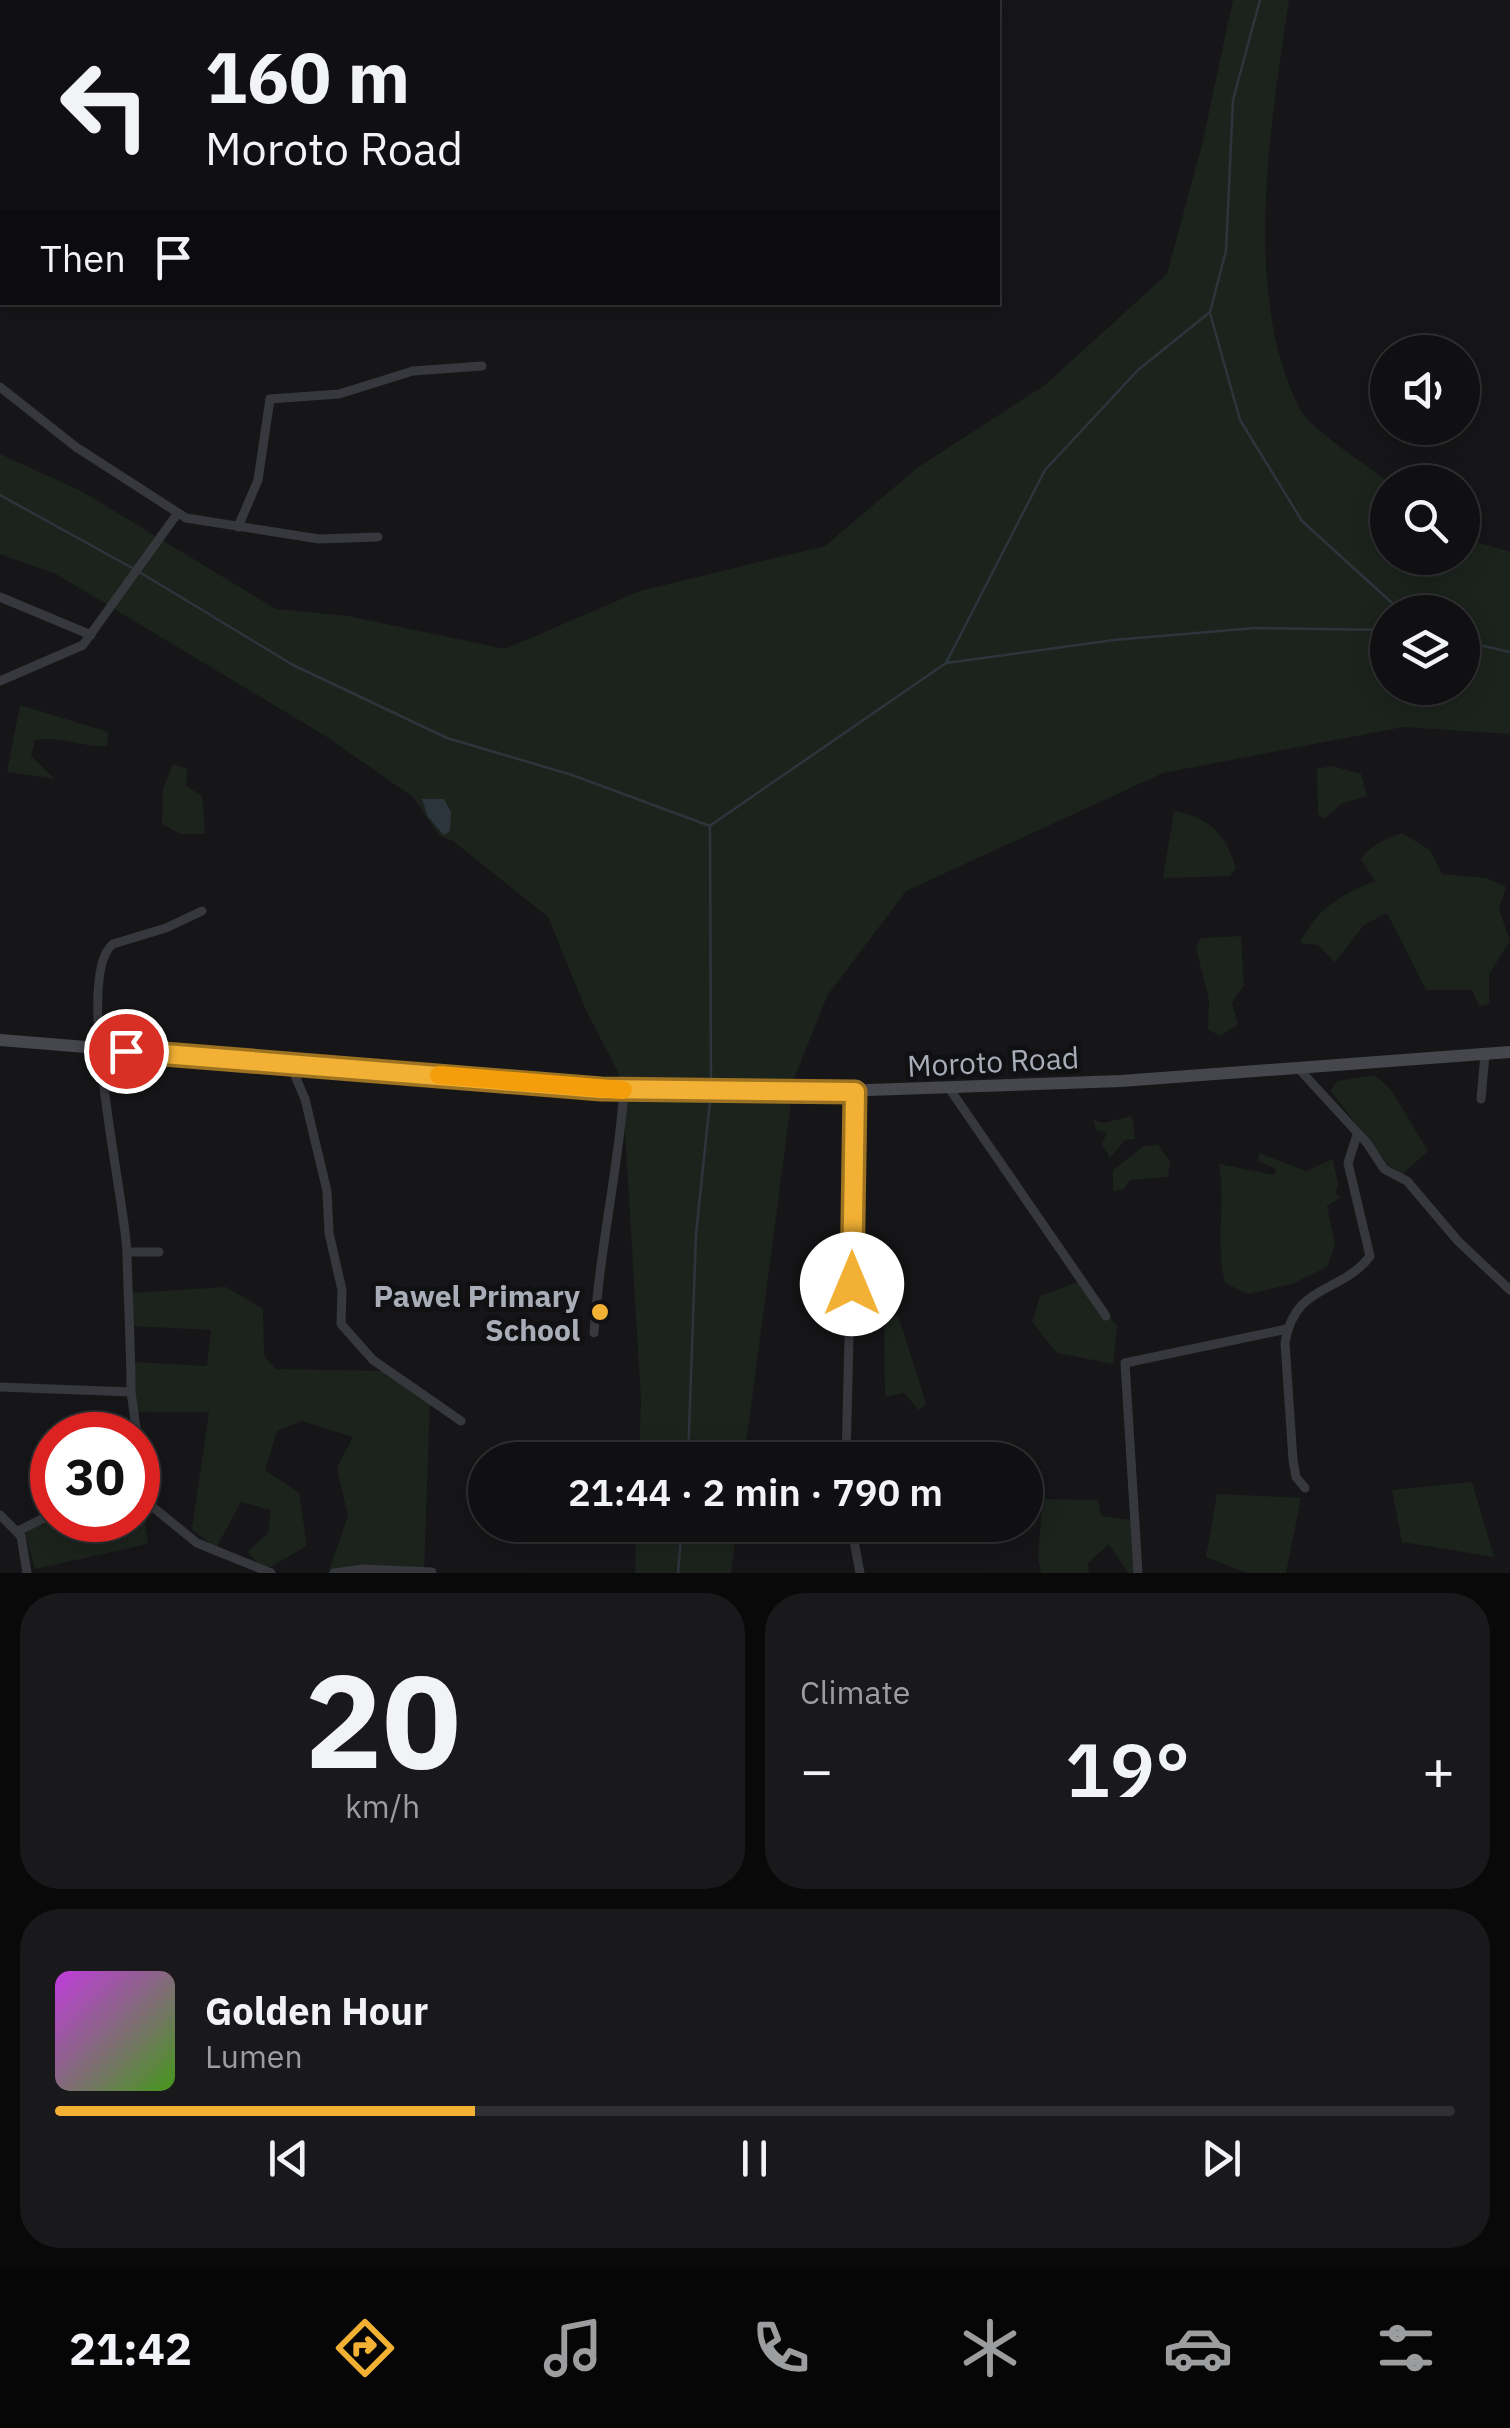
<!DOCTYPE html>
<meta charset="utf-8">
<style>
:root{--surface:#101012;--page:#19191b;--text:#f1f3f6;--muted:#9c9d9f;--line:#303032;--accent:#f2b134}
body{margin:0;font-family:"IBM Plex Sans",sans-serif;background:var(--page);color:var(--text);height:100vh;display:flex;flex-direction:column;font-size:38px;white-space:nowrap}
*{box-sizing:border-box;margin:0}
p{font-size:32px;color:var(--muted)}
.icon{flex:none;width:55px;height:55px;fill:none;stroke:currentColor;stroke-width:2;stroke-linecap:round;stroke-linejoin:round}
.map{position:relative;height:1573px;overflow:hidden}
.drawer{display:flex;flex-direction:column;gap:20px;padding:20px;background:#09090a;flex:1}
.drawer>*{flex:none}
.banner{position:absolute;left:0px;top:0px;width:1000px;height:305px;box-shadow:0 5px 25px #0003,0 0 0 2px var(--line);background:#101012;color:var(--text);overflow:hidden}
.controls{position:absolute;left:1370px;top:335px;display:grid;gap:20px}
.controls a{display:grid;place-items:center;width:110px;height:110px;border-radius:50%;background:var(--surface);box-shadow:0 5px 25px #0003,0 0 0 2px var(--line);font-size:50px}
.speed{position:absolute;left:30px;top:1412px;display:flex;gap:20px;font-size:50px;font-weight:700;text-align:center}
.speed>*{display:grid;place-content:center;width:130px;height:130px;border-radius:50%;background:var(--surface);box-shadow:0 5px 25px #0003,0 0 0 2px var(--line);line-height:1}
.speed .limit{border:15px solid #d22;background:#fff;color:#111}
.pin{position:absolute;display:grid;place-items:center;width:85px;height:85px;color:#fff;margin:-42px;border:5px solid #fff;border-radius:50%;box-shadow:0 2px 10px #0007}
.me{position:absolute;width:110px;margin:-55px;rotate:0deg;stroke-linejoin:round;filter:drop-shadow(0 0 8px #0008)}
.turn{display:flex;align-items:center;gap:35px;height:210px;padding:0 40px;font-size:45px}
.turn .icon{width:130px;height:130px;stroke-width:2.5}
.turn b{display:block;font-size:70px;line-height:85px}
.then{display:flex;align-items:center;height:95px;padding:0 40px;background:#0003;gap:20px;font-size:38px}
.big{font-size:75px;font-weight:600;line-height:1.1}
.drawer .card{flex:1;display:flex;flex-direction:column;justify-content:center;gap:15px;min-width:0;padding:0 35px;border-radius:40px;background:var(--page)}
.drawer .dial{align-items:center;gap:0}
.dial b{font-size:130px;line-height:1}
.song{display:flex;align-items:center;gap:30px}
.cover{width:120px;height:120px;border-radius:15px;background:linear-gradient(135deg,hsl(290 70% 55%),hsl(100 70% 35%))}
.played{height:10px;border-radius:5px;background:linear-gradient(90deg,var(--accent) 30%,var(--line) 30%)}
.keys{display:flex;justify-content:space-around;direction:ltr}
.heat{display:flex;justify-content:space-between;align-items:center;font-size:55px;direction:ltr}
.drawer .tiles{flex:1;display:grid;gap:20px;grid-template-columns:1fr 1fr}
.card:last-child{grid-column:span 2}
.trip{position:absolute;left:468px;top:1442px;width:575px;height:100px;border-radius:50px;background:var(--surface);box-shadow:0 5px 25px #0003,0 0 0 2px var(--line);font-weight:600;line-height:100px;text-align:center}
.menu{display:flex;height:160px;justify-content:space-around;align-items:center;background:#060607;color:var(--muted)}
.menu .icon{width:70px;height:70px}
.menu .active{color:var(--accent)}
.menu b{font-size:45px;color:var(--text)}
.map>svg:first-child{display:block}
.green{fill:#1c231d;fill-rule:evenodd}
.water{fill:#2c353c}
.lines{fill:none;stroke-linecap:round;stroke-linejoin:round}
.stream{stroke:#2c353c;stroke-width:2.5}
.street{stroke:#37383d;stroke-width:9}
.secondary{stroke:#45474d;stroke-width:12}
.route-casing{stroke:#9d7322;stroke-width:25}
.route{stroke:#f2b134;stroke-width:18}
.slow{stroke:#f59e0b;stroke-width:18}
.poi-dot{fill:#f2b134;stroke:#111113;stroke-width:4}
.labels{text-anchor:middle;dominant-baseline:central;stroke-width:10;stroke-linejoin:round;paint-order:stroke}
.street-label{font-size:30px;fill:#a8adb8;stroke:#111113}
.poi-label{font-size:30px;font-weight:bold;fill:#a8adb8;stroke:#111113;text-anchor:end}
</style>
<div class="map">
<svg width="1510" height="1573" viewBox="0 0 1510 1573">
<rect width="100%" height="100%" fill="#161618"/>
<path class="green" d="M1233 0H1289C1271 123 1241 294 1300 409 1311 430 1368 466 1389 482L1388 558H1462L1463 538 1510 552V734L1403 727 1163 773 906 891 827 996 794 1079 744 1460H639L641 1400 622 1080 586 1010 548 917 453 841 440 836 413 797 327 737 56 574 0 554V454L83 492 276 609 348 616 505 649 640 591 825 546 917 468 1045 385 1167 274 1202 145ZM1388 612H1462V688H1388Z
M20 705 108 732 107 746C82 748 61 735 35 740L31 756 55 779 7 772Z
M173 764 187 769 186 786 202 796 205 834H180L162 824 163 789Z
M1332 766 1361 774 1367 796 1341 804 1324 819 1318 814 1317 769Z
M1174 811C1209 817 1226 834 1236 868L1230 876 1163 878Z
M1402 833 1430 850 1442 874 1486 878 1506 887 1499 909 1510 941 1489 974V1004L1479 1006 1472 990H1426L1387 913 1364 925 1335 962 1318 945 1300 943C1317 908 1339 896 1375 881L1361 859C1371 844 1385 839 1402 833Z
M1241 936 1244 985 1232 1003 1238 1024 1220 1036 1208 1029 1209 1000 1196 948 1201 938Z
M1375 1075 1391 1090 1428 1151 1403 1174 1388 1165 1330 1090 1338 1081Z
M1132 1116 1135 1139 1125 1140 1110 1158 1102 1144 1107 1132 1096 1130 1093 1120 1104 1123Z
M1158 1145 1170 1161 1168 1177 1130 1180 1123 1190 1113 1191V1170L1144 1146Z
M1259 1153 1306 1171 1333 1159 1338 1185 1335 1194 1341 1197 1327 1206 1335 1245 1327 1267 1292 1284 1248 1294 1225 1283C1215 1242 1226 1203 1219 1164L1274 1175 1276 1169 1258 1161Z
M1081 1281 1117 1326 1113 1364 1057 1353 1032 1322 1040 1296Z
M226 1287 263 1309 264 1355 275 1369 387 1371 430 1397 424 1573H328L348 1516 337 1468 353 1437 302 1421 277 1431 265 1470 299 1493 307 1546 265 1570 247 1552 268 1533 271 1510 241 1502 216 1548 192 1529 209 1412H135L132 1362 207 1366 211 1330 132 1326V1293Z
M898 1315 926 1403 919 1410 904 1393 885 1397 884 1317Z
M1472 1482 1494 1557 1402 1542 1392 1490Z
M1217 1494 1301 1498 1286 1573H1247L1206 1557Z
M1043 1499 1098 1500 1101 1516 1140 1521 1134 1573H1128L1109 1544 1088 1563 1089 1573H1041L1038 1556Z
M138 1500H142L148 1544 35 1569 25 1533 52 1511V1520H138Z
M636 1525H737L731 1573H635Z"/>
<path class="water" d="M422 799H444L451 812 450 831 444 835 428 817Z"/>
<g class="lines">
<path class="stream" d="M1210 313 1240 420 1302 521 1402 612
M0 495 134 569
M141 573 293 665 447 738 572 775 710 826
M1462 641 1510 652
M946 663 1045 470 1138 370 1210 312 1226 251 1233 100 1260 0
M711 825 946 663 1114 640 1255 628 1388 630
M710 828 711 1083
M688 1460 696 1234 710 1101
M678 1573 682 1525"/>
<path class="street" d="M0 387 76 447 186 518 319 539 378 537
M238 527 258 480 270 399 339 394 413 371 482 366
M0 597 91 635
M0 681 83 645 177 514
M290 1064 305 1099 327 1191 329 1233 342 1290 341 1324 373 1360 461 1421
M1299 1069 1367 1143 1384 1169 1407 1181 1458 1241 1510 1290
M949 1088 1106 1316
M1481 1099 1485 1054
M127 1252H159
M594 1333C599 1251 618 1173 624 1090
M0 1387 131 1392C131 1346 128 1300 127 1254 126 1200 72 976 113 944L166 928 202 911
M131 1392 146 1499
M846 1460 855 1093
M1305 1488 1296 1477 1293 1460 1285 1343C1295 1282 1342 1294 1370 1256L1348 1163 1357 1135
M138 1495 197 1543 271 1573
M0 1515 21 1536 27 1573
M851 1525 860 1573
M18 1531 52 1514
M334 1573 363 1569 432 1572
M1138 1573 1125 1363 1287 1329"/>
<path class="secondary" d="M0 1040 601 1089 754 1094 1121 1081 1510 1052"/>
</g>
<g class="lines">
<defs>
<path id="route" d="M126 1051 601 1089 855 1092 852 1284"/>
</defs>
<use href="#route" class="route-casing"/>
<use href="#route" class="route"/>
<path class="slow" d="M439 1075 623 1090"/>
</g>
<circle class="poi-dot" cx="600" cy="1312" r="10"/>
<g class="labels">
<g class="street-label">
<text transform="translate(993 1061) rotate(-3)">Moroto Road</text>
</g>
<g class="poi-label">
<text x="580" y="1295">Pawel Primary<tspan x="580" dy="34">School</tspan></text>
</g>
</g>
</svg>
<div class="controls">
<a><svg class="icon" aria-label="sound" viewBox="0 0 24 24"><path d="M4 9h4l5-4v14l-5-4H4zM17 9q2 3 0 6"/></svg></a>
<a><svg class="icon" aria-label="search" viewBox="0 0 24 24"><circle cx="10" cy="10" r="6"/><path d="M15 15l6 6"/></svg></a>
<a><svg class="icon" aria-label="layers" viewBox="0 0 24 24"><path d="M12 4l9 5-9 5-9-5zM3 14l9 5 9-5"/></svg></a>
</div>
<div class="speed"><div class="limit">30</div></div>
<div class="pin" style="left:126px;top:1051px;background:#d93025"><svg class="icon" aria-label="arrive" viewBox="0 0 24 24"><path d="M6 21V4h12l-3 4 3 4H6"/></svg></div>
<svg class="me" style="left:852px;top:1284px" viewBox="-20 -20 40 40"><circle r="19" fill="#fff"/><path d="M0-13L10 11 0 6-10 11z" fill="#f2b134"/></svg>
<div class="trip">21:44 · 2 min · 790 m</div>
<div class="banner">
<div class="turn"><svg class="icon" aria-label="left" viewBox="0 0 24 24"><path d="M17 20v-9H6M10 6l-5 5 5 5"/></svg><div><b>160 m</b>Moroto Road</div></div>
<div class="then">Then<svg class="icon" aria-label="arrive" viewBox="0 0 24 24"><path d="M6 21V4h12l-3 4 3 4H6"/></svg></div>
</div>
</div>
<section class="drawer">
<div class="tiles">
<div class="card dial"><b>20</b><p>km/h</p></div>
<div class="card"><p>Climate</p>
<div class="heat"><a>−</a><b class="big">19°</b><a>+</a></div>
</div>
<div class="card">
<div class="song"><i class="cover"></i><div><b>Golden Hour</b><p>Lumen</p></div></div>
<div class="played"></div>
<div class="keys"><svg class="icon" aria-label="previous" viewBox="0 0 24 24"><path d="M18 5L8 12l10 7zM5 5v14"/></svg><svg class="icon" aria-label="pause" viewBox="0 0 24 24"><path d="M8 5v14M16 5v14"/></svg><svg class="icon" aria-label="next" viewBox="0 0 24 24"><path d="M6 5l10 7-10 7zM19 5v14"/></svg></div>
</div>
</div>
</section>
<nav class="menu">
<b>21:42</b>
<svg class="icon active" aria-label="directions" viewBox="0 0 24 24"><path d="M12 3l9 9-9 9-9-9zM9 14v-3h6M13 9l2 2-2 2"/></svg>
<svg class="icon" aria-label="music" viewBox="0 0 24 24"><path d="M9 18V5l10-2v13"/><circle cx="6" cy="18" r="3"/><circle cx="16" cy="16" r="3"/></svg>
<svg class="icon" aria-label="phone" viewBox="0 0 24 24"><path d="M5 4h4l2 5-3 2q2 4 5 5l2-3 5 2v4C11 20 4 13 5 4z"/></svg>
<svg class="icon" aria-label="climate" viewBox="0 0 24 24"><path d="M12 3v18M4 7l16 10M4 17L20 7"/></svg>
<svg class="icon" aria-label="car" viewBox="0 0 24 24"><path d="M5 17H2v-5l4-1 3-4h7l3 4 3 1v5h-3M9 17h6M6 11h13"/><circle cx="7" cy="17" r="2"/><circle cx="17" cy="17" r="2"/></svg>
<svg class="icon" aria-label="filters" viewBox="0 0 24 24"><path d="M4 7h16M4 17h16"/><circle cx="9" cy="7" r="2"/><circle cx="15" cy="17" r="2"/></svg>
</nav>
